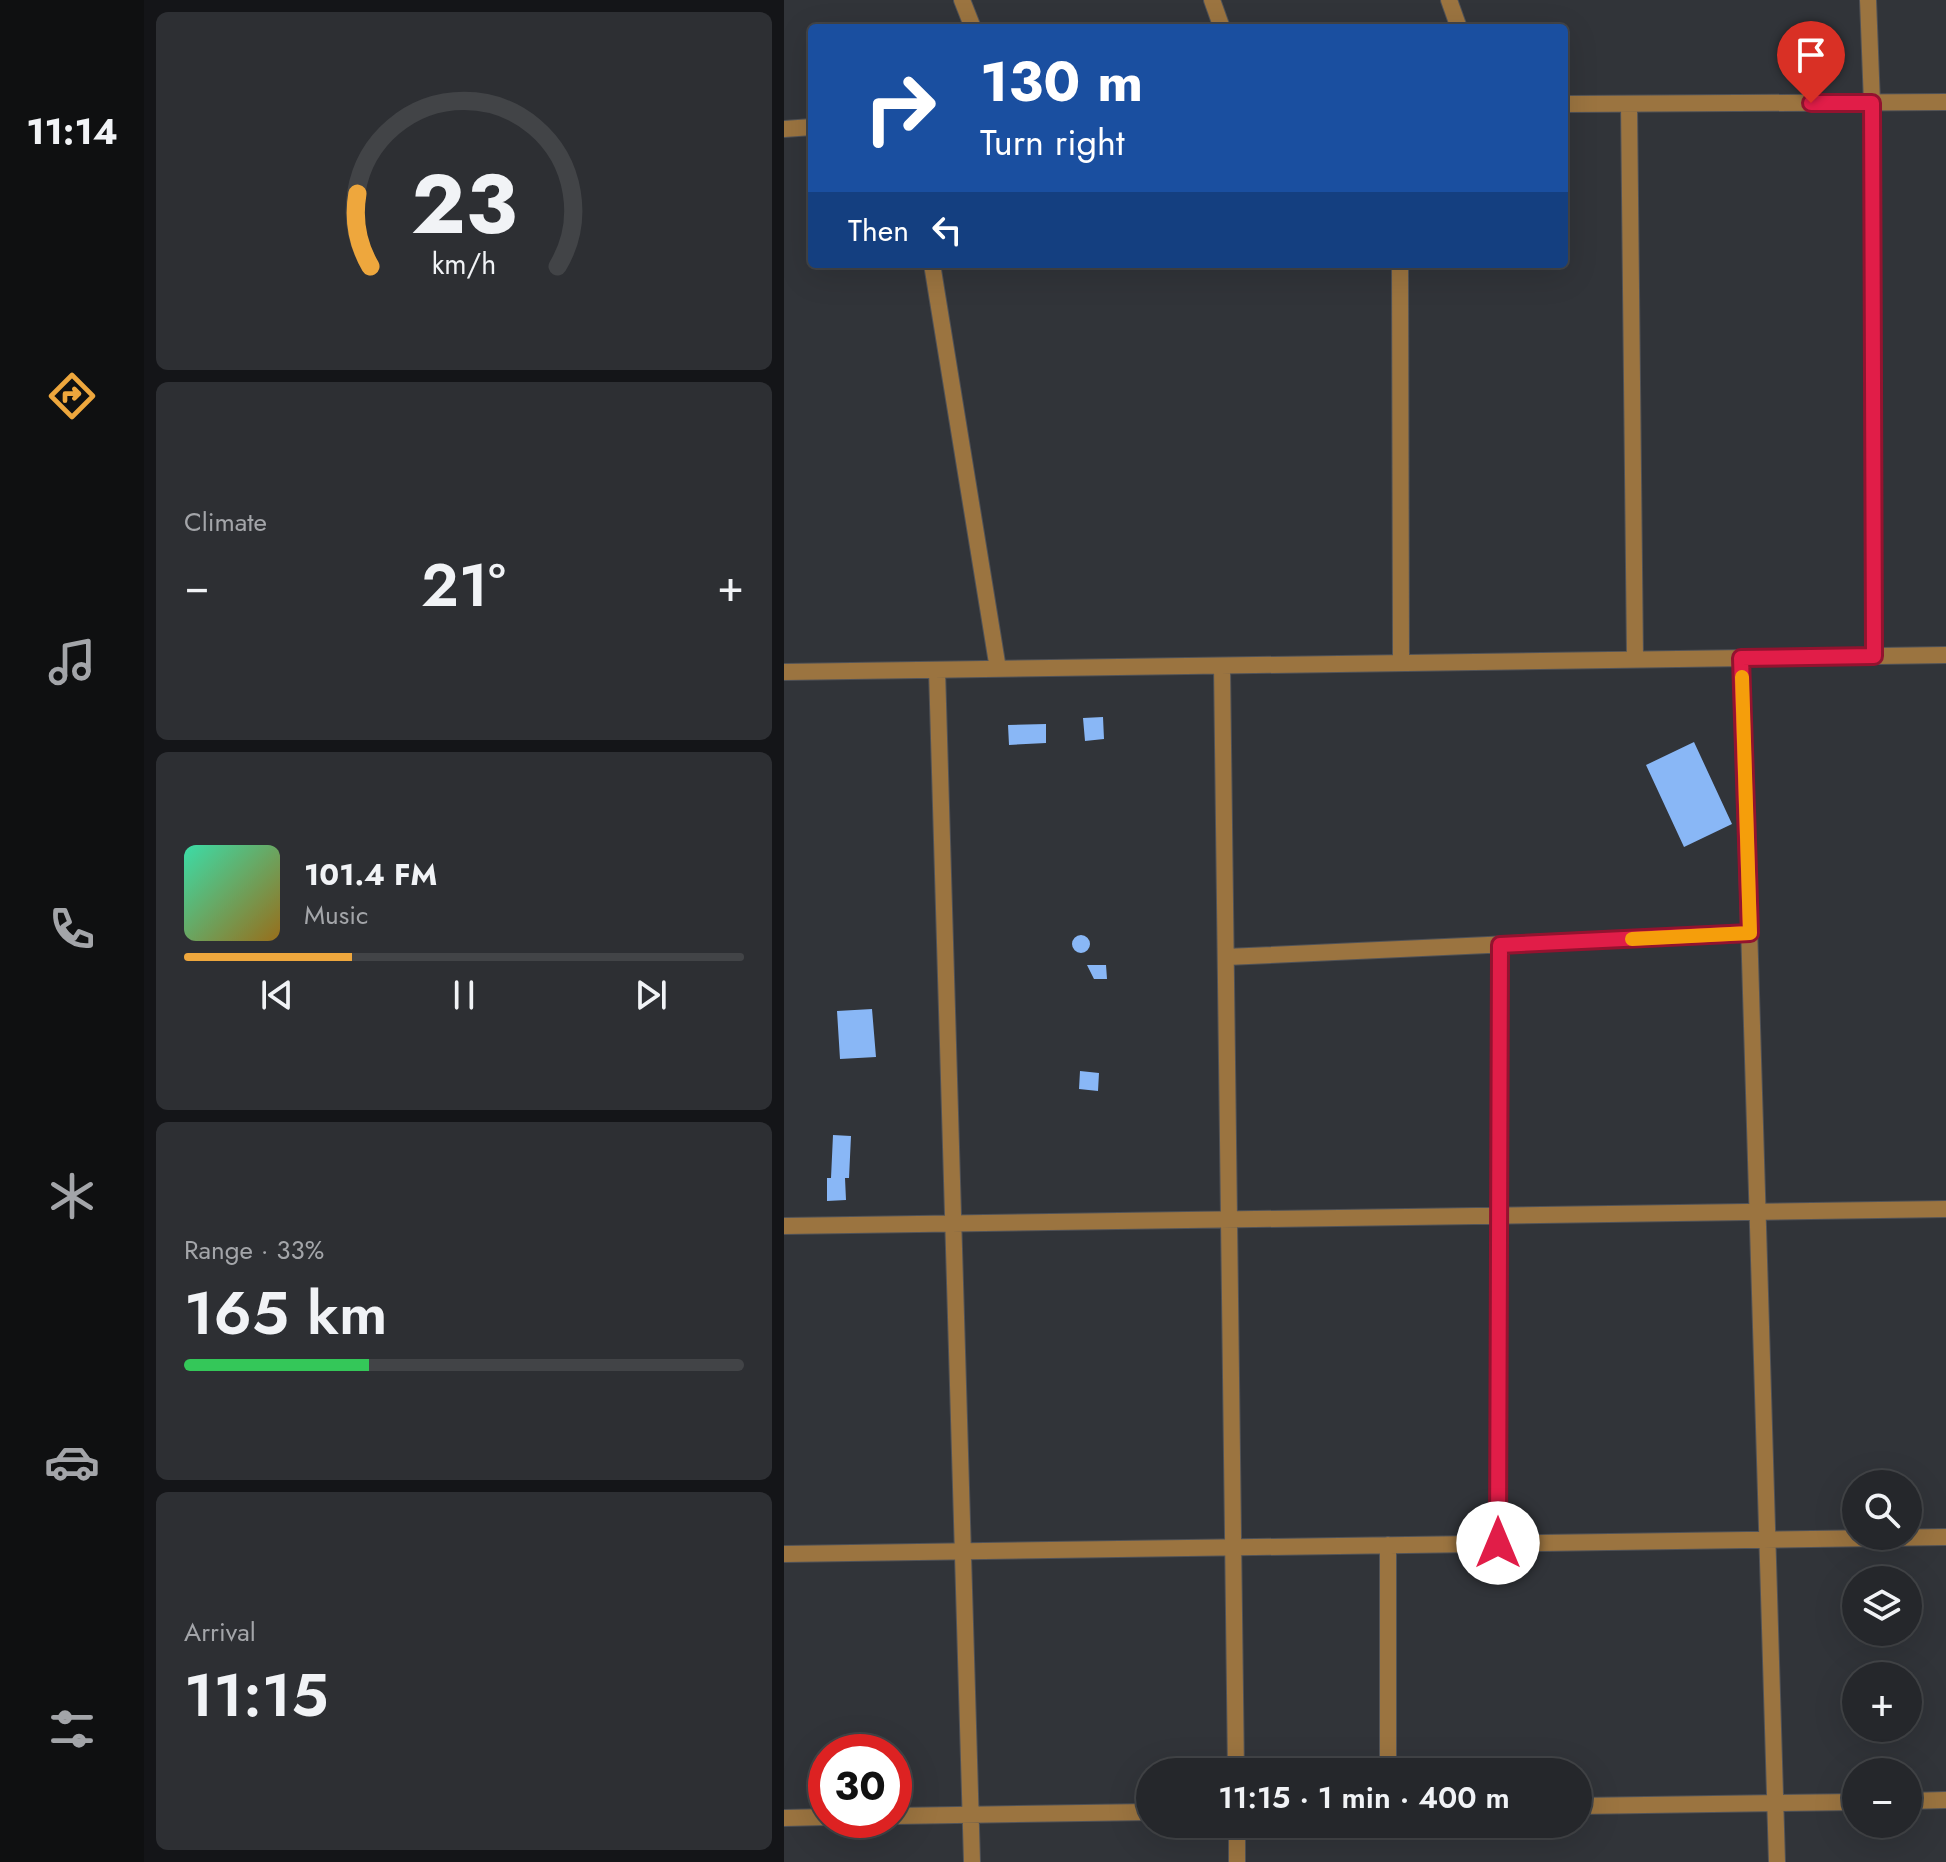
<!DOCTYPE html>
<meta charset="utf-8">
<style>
:root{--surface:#25272b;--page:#2d2f33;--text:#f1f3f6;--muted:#a3a5a9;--line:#424447;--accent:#eea73d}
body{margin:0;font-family:Jost,sans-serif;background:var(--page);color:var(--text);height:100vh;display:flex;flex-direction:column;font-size:30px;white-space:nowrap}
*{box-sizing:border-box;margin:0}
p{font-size:26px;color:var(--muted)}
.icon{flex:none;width:44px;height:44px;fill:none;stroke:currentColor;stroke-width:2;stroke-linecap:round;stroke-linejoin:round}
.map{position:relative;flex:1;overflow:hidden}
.panel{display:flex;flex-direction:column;gap:12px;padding:12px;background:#141518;width:640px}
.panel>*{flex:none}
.guide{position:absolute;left:24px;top:24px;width:760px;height:244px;border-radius:8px;box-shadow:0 8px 32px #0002,0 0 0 2px var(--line);background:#1a4fa0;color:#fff;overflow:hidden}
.controls{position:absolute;left:1058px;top:1470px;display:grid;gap:16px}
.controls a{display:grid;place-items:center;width:80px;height:80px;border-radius:50%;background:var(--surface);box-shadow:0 8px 32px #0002,0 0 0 2px var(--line);font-size:40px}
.speed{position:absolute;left:24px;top:1734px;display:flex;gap:16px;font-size:40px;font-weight:700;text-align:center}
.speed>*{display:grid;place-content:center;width:104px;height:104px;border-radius:50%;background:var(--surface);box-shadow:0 8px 32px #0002,0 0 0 2px var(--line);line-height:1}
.speed .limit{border:12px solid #d22;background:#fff;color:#111}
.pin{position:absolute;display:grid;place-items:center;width:68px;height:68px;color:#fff;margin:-82px -34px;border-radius:50% 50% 50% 0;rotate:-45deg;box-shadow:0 0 8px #0007}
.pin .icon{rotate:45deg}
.me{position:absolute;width:88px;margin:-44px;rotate:0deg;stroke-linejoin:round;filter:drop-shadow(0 0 6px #0008)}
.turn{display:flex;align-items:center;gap:28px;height:168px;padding:0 40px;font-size:36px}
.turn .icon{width:104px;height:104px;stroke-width:2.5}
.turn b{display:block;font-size:56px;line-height:68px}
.then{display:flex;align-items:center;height:76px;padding:0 40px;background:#0003;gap:16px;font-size:30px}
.big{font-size:60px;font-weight:600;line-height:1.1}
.panel .widget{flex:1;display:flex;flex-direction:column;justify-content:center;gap:12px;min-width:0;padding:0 28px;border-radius:12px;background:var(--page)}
.panel .dial{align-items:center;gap:0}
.dial svg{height:208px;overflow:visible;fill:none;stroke:var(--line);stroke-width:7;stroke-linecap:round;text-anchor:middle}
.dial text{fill:var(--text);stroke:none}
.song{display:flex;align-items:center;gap:24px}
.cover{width:96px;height:96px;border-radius:12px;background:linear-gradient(135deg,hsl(160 70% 55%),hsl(40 70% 35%))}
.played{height:8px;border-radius:4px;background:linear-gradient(90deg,var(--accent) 30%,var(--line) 30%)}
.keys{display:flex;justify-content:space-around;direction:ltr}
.heat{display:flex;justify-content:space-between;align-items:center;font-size:44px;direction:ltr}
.charge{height:12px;border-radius:6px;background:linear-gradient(90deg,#34c759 33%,var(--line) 0)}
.trip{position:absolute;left:352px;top:1758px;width:456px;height:80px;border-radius:40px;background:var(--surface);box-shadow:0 8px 32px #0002,0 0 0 2px var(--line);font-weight:600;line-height:80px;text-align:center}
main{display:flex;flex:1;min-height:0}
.dock{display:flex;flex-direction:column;width:144px;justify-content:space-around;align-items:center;background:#0f1011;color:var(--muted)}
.dock .icon{width:56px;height:56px}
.dock .selected{color:var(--accent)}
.dock b{font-size:36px;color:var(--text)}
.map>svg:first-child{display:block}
.building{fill:#89b7f6}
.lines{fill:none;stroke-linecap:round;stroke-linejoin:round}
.minor-casing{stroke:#505257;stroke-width:18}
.minor{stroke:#9b7440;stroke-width:16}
.route-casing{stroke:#92132f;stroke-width:20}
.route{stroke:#e11d48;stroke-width:14}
.slow{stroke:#f59e0b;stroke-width:14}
</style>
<main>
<nav class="dock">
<b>11:14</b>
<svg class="icon selected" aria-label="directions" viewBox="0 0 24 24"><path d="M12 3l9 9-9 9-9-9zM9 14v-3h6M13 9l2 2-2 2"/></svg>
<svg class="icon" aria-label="music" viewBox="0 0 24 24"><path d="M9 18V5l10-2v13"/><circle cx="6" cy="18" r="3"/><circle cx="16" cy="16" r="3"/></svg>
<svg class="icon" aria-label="phone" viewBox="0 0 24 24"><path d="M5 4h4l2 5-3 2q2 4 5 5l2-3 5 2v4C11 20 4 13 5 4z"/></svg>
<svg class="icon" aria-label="climate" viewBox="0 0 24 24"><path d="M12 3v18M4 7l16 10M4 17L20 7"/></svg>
<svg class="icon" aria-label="car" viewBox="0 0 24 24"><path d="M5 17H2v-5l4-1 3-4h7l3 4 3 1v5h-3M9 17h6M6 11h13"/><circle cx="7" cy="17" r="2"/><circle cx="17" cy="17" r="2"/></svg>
<svg class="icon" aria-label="filters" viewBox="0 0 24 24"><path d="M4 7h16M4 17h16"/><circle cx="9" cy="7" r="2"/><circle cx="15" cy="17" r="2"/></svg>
</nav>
<section class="panel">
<div class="widget dial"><svg viewBox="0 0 100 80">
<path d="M14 69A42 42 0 1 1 86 69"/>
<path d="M14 69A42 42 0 0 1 9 41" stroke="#eea73d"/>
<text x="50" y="56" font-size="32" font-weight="700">23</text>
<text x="50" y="72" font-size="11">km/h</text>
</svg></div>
<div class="widget"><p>Climate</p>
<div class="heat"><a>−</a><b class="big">21°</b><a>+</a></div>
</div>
<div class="widget">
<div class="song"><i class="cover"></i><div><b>101.4 FM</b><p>Music</p></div></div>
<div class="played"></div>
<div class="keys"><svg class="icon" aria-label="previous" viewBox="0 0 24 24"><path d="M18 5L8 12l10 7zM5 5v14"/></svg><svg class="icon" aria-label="pause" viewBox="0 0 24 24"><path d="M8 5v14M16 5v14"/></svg><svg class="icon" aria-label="next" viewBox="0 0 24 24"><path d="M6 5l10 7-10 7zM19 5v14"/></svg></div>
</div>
<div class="widget"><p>Range · 33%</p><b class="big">165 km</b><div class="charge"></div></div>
<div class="widget"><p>Arrival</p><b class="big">11:15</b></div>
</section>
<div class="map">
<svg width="1162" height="1862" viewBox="0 0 1162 1862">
<rect width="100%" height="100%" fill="#313439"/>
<path class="building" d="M319 717 320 739 301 741 299 718Z
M262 724V743L225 745 224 725Z
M910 742 948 824 900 847 862 765Z
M288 944a9 9 0 1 1 18 0a9 9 0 1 1-18 0Z
M303 965H322L323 979H310Z
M88 1009 92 1057 56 1059 53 1011Z
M296 1071 315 1073 314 1091 295 1089Z
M49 1135 67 1136 65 1178H61L62 1200 43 1201V1178H47Z"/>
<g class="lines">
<defs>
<path id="minor" d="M178 0 189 28
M428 0 438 28
M665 0 675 28
M1084 0 1088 103 1090 656
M780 104 1162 102
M845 104 851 659
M0 129 28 127
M148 264 214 669
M616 264 617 663
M957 658 993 1862
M438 666 452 1772
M153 670 188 1862
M0 672 1162 655
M442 957 966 933
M0 1226 1162 1209
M714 1543 716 945
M604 1545V1772
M0 1554 1162 1537
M1124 1801 1162 1800
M794 1806 1072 1802
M110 1816 366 1812
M0 1818 42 1817
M453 1824V1862"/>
</defs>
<use href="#minor" class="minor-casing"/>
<use href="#minor" class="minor"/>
</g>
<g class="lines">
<defs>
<path id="route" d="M714 1543 716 945 966 933 957 658 1090 656 1088 103H1027"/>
</defs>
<use href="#route" class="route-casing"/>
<use href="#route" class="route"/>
<path class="slow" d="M848 939 966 933 958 677"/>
</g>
</svg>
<div class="controls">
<a><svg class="icon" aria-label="search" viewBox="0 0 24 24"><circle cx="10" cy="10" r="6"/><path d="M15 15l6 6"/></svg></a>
<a><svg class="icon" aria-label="layers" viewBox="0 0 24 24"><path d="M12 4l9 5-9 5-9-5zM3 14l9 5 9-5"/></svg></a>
<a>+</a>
<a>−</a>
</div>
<div class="speed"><div class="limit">30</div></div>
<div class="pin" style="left:1027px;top:103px;background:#d93025"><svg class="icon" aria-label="arrive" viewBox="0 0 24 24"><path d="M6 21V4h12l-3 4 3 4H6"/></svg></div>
<svg class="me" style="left:714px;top:1543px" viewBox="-20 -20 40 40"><circle r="19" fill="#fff"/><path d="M0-13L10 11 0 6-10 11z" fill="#e11d48"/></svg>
<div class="trip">11:15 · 1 min · 400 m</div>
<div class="guide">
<div class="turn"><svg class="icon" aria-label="right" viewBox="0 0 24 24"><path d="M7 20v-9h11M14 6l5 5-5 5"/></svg><div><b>130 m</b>Turn right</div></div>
<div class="then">Then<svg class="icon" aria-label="left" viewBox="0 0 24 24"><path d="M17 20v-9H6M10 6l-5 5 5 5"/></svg></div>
</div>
</div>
</main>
